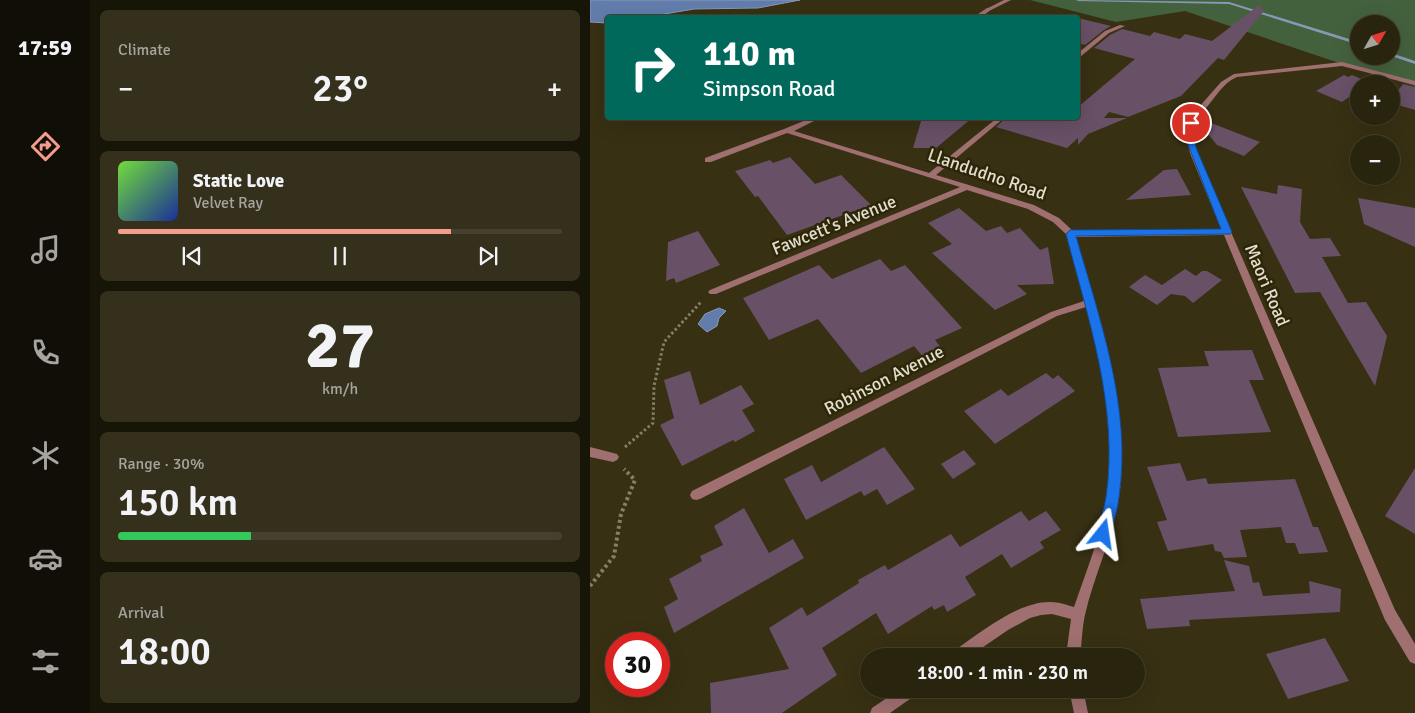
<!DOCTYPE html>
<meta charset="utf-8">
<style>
:root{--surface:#29240e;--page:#35301c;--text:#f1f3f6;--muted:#a5a49e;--line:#45412e;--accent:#f49d8b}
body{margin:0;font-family:Signika,sans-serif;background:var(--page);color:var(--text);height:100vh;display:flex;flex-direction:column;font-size:19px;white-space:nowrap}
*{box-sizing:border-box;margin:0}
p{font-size:16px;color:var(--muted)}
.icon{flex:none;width:28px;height:28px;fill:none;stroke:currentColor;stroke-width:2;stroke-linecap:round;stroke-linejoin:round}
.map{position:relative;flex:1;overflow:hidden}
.side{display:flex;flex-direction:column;gap:10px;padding:10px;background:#171408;width:500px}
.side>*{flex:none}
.banner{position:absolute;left:15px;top:15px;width:475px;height:105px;border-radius:5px;box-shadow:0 5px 20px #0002,0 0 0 1px var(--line);background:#00695c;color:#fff;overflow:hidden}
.needle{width:32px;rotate:51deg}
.controls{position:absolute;left:760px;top:15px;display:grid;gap:10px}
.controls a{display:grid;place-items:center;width:50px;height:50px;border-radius:50%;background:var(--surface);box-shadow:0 5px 20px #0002,0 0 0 1px var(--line);font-size:25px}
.speed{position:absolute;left:15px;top:632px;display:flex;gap:10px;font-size:25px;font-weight:700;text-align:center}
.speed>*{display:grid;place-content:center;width:65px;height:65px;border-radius:50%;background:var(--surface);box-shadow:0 5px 20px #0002,0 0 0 1px var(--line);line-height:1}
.speed .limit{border:8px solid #d22;background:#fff;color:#111}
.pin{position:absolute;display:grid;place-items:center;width:42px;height:42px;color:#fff;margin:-21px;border:2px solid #fff;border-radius:50%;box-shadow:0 1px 5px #0007}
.me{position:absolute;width:55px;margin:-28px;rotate:15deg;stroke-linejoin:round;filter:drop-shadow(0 0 4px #0008)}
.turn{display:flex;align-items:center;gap:18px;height:105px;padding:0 15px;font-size:22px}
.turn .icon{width:65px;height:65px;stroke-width:2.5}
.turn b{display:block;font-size:35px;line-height:42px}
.big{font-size:38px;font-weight:600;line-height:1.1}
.side .widget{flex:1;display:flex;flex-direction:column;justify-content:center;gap:8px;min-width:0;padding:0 18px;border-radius:8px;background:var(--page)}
.side .dial{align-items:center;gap:0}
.dial b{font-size:65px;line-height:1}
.song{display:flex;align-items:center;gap:15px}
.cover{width:60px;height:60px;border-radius:8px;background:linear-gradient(135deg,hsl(100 70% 55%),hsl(230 70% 35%))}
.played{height:5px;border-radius:2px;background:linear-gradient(90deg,var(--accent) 75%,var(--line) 75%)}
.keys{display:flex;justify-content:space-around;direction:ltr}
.heat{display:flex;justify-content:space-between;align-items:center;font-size:28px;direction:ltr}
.charge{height:8px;border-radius:4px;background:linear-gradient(90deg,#34c759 30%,var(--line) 0)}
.trip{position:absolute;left:270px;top:648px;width:285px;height:50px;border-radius:25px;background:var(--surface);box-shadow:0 5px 20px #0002,0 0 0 1px var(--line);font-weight:600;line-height:50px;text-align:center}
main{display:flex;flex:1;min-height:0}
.tab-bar{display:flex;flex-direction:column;width:90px;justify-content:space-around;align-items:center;background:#100e06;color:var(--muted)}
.tab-bar .icon{width:35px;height:35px}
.tab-bar .current{color:var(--accent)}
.tab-bar b{font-size:22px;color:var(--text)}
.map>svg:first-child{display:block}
.green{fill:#44613d;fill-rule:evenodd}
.water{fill:#627cac;stroke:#8899b6}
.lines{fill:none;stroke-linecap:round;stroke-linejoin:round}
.stream{fill:#8899b6;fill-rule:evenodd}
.building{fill:#685067}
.path-far1{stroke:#847f67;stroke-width:3;stroke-dasharray:2.5 2.5;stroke-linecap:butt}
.path{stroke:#847f67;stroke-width:4;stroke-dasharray:3 3;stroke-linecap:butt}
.service{fill:#a06f70;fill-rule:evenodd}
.minor{fill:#a06f70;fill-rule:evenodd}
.route{fill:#1a73e8;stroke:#114b97}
.labels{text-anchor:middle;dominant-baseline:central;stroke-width:5;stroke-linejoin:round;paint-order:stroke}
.street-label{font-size:18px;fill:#e2decd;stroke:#2d2608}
</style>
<main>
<nav class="tab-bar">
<b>17:59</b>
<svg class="icon current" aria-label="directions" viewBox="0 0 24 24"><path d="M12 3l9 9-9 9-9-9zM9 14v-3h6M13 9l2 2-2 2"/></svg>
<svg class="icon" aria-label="music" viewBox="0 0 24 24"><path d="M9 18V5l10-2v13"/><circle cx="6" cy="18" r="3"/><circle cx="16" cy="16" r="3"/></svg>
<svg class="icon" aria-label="phone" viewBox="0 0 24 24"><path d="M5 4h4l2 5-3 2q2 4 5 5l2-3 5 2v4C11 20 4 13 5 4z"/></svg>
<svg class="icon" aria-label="climate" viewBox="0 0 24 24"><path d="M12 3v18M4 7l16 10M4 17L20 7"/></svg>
<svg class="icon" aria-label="car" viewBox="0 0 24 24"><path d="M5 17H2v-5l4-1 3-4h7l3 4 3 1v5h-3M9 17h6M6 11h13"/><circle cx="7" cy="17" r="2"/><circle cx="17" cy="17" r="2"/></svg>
<svg class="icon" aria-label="filters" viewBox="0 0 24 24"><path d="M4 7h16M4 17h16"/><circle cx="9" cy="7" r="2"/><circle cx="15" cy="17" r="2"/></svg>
</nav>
<section class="side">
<div class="widget"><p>Climate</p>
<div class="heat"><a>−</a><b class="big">23°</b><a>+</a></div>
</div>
<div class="widget">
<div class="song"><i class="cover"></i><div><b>Static Love</b><p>Velvet Ray</p></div></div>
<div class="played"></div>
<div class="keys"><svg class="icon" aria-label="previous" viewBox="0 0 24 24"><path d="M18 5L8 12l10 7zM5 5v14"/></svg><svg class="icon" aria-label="pause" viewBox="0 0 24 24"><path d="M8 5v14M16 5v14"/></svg><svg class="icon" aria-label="next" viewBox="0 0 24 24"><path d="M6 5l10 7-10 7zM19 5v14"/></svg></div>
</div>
<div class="widget dial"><b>27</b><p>km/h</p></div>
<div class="widget"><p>Range · 30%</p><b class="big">150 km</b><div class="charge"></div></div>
<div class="widget"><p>Arrival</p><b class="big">18:00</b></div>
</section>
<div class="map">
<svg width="825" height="713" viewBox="0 0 825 713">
<rect width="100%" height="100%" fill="#373013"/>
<path class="green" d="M440 0H825V86L764 68 595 11 526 22ZM769 24H801V56H769Z"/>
<path class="water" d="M0 0H210L168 8 104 9 57 17 18 18 17 23 0 22Z
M129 308 136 311 129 318 127 326 117 332 108 324 115 314Z"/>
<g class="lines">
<path class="stream" d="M486 0 639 2 769 42V45L639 4 488 1Z
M801 53 825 61V64L801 56Z"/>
</g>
<path class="building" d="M669 5 674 11 634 60 628 58 591 96 538 117 519 112 514 118H537L498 134 488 145V138L477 148 406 127 416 118H488V107L545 59 504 48 520 35 532 29 560 36 564 32 590 39 595 34 622 41Z
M488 18 521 26 514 30 495 45 488 43Z
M754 75 758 77 762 75 783 84H769V98L762 95 752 102 726 91Z
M813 84 825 87V110L801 103V100Z
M332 118H382L346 148H323Z
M611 119 670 142 654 156 627 145 609 123Z
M200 157 225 184 251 175 281 205 197 235 168 196 165 197 145 171 180 160 183 163Z
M587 169 601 195 536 200 574 170Z
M688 185 712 189 710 222 720 239 740 238 751 256 732 257 758 303 776 302 797 336 785 386 730 292 705 293 651 187 687 194Z
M768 198 825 208V247L774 224Z
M369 208 396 231 411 226 417 233 430 228 450 250 458 247 464 284 427 285 437 294 405 310 342 253 362 244 338 223Z
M108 231 130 265 86 283 84 278 76 281 78 242Z
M290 259 301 271 315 265 372 328 345 340 353 350 334 358 324 346 271 373 228 319 179 340 153 298 229 265 242 279Z
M595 269 606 276 612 271H617L632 280 603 303 595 296 581 294 567 305 539 287 555 275 572 285Z
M662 350 674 380H659L681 432 588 437 568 368 619 366 614 351Z
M100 371 110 405 151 385 164 404 152 410 165 431 145 442 143 440 92 466 70 425 84 418 74 380Z
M456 373 463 379 468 375 485 391 405 444 374 411 411 389 418 396Z
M294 447 325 489 297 505 287 489 274 496 271 491 216 520 194 479 222 465 231 482Z
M374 450 386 464 363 479 351 464Z
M590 463 597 481 616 478 618 484 705 479 723 527H728L738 552 709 554 705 543H696L691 527 650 530 657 557 634 558 631 552 625 551 623 544 578 551 567 522 577 520 557 467Z
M825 468V534L795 516Z
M154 508 179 553 203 539 214 558 84 633 74 607 88 599 79 579 112 561 110 556 133 545 124 526Z
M431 511 439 521 456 511 471 530 450 542 454 548 421 568 412 554 375 577 386 595 357 612 354 605 344 610 342 606 298 634 286 613 232 648 247 675 192 713H121L120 683 199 669 179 628 212 607 217 616 269 583 268 580 295 565 298 570 361 534 370 547Z
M634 560 659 566 663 583 669 582 673 596 720 593 719 581 751 589 750 612 599 620 600 626 557 629 550 599 645 591Z
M735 638 759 681 698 699 676 654Z"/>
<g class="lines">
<path class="path-far1" d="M35 447 63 423 64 386 74 342 111 302"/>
<path class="path" d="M0 586 24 556 31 514 45 480 34 469"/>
<path class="service" d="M414 0H421L401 10 396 9Z"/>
<path class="minor" d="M397 8 402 9 390 18H382Z
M530 25 535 26 519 33 490 57 488 58V53L515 31Z
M752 62 825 81V85L752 66 647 77C637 81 631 89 624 98 595 133 602 139 618 179L805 610 825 644V664L820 662 795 620 634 235 486 237C509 320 542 409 529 498 523 538 504 575 495 615 492 628 492 643 490 656H476L481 619 462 614 451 615 440 618 418 630 380 656H362L364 651C390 633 428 601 461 602 469 602 477 605 484 607 496 572 511 535 517 498 528 434 512 369 496 307L467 316 110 499 106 500 102 499 100 495 102 491 461 312 494 301 477 235 463 222 438 209 377 190 126 294H120L118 292 120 290 370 187 197 133 121 162H115V158L194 129 221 118H229L228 119 204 131 339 173 407 118H414L346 175 444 205 469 218 483 231 631 229 600 153 596 135 602 118 610 106 631 82 644 74Z
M0 447 27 454 29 457 27 460 23 462 0 457Z
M310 689H329L327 694 300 713H280L282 708Z
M479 689H493L498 713H484Z"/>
</g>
<path class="route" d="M601 121 605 123 603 137 607 150 642 232 640 234 486 236C510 321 542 408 529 497 528 509 523 522 520 534L518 538 513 540 508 538 506 534C510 522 514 509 516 497 529 407 498 319 476 234L480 230 631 229 595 137 597 123Z"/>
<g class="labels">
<g class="street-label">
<text transform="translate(397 174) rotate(19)">Llandudno Road</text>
<text transform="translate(244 225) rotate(-22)">Fawcett's Avenue</text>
<text transform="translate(677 285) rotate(67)">Maori Road</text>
<text transform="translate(294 380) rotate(-27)">Robinson Avenue</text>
</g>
</g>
</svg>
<div class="controls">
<a><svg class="needle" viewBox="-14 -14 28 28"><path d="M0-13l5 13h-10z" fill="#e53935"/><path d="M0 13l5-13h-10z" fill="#a5a49e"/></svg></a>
<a>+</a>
<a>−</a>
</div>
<div class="speed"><div class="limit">30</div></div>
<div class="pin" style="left:601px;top:123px;background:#d93025"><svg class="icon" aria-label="arrive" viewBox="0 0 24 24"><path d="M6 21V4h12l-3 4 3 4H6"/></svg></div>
<svg class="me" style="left:513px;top:534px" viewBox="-20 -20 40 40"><path d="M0-17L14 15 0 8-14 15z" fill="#1a73e8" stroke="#fff" stroke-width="4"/></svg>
<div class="trip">18:00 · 1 min · 230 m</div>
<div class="banner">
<div class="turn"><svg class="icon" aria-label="right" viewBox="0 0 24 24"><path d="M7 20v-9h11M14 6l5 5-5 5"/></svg><div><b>110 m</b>Simpson Road</div></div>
</div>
</div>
</main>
